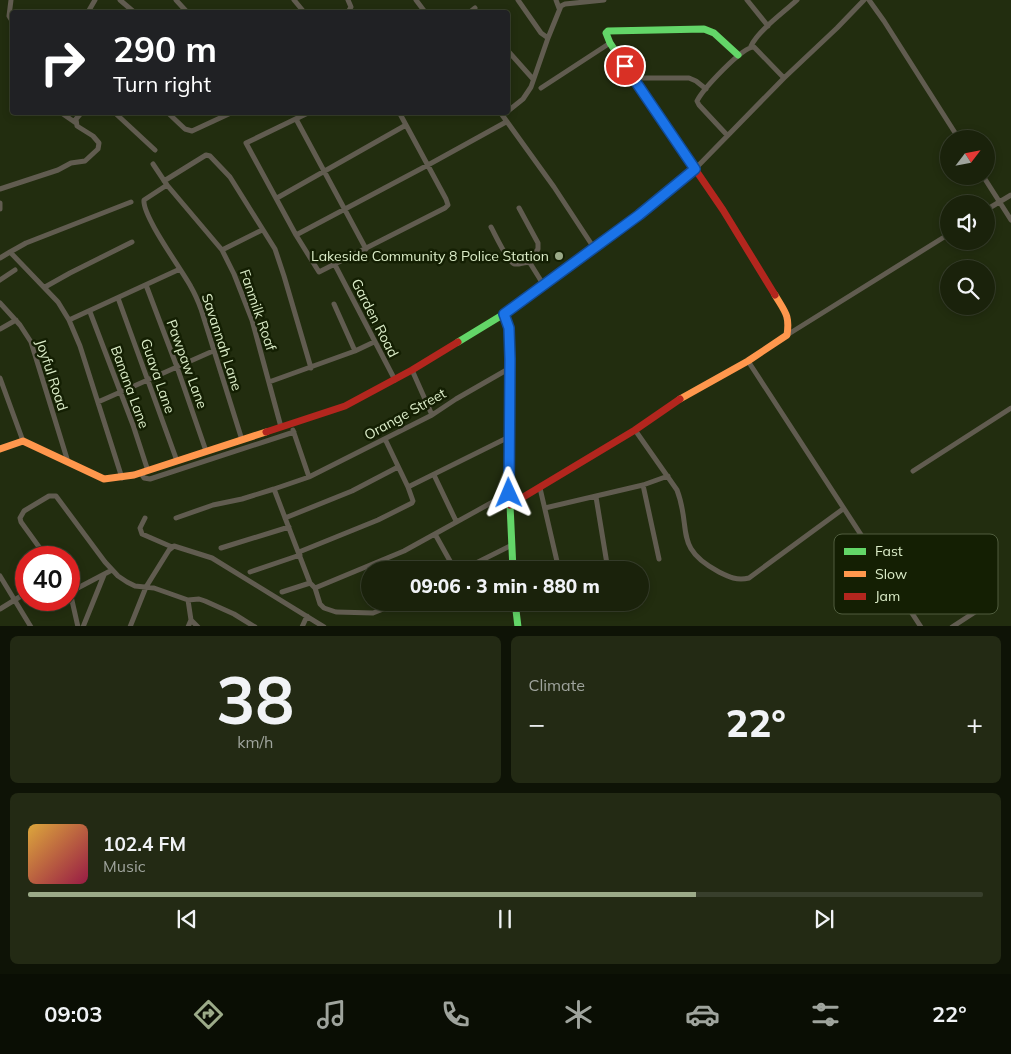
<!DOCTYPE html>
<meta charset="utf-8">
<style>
:root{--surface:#1a220b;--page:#232a14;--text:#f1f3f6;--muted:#9fa49d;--line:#383f2c;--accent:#9baa88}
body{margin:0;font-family:Mulish,sans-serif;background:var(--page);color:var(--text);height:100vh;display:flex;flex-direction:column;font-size:19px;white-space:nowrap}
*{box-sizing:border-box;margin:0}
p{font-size:16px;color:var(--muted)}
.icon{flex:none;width:28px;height:28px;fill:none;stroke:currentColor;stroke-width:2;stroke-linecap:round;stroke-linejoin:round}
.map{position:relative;height:626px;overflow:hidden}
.drawer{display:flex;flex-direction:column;gap:10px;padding:10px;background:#0e1306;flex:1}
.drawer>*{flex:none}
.hud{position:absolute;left:10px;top:10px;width:500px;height:105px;border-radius:5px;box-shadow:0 2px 8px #0003,0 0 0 1px var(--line);background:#202124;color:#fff;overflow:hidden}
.needle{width:32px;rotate:58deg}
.tools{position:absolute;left:940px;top:130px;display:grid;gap:10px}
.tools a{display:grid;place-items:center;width:55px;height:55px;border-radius:50%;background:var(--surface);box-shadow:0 2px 8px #0003,0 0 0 1px var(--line);font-size:25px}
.speed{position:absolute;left:15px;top:546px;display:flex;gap:10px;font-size:25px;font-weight:700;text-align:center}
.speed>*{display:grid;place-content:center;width:65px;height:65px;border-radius:50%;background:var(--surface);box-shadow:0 2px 8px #0003,0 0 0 1px var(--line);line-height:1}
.speed .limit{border:8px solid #d22;background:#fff;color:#111}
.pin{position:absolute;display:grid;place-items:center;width:42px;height:42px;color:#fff;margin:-21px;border:2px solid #fff;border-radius:50%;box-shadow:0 1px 5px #0007}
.me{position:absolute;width:55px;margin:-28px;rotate:359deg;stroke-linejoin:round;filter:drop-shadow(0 0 4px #0008)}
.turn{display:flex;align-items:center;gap:18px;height:105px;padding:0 20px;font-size:22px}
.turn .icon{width:65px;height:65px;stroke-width:2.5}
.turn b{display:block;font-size:35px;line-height:42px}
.big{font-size:38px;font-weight:800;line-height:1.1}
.drawer .widget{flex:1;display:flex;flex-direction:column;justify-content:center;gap:8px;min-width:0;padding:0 18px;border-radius:8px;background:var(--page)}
.drawer .dial{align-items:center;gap:0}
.dial b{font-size:65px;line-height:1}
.song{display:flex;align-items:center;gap:15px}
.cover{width:60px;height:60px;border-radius:8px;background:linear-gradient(135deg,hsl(40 70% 55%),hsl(340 70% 35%))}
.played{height:5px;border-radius:2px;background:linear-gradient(90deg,var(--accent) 70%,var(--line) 70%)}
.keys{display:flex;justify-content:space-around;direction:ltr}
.heat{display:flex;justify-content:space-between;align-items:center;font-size:28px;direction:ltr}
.drawer .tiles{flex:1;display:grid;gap:10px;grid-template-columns:1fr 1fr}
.widget:last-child{grid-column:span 2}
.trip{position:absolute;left:361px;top:561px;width:288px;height:50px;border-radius:25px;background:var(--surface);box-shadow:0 2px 8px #0003,0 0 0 1px var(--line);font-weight:800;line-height:50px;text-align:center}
.menu{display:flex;height:80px;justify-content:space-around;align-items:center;background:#0a0e04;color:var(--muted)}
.menu .icon{width:35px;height:35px}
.menu .selected{color:var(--accent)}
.menu b{font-size:22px;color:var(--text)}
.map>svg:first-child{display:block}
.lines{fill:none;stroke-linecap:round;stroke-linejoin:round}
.street{stroke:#615c50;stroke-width:5}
.fast{stroke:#63d668;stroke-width:7}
.slow{stroke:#ff974d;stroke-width:7}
.jam{stroke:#b3261e;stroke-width:7}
.route-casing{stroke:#114b97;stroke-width:12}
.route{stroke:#1a73e8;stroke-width:9}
.poi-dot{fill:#9baa88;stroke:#141f03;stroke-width:2}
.labels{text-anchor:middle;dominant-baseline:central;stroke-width:5;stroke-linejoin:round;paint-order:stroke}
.poi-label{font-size:14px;fill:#dcedc9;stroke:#141f03;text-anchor:end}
.street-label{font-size:14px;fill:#dcedc9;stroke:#141f03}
.key{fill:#141f03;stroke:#505d3e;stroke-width:1}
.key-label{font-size:14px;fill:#dcedc9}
</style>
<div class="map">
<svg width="1011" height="627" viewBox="0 0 1011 627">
<rect width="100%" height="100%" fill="#222d0f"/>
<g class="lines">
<path class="street" d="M11 0 9 16 12 21
M120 0 134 12
M176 0 187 12
M294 0 304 12
M348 0 351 7 348 12
M416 0 425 12
M518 0 541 33 548 38
M556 0 559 8
M747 0 768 26
M869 0 884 21 959 139
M88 12 95 0
M470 12 475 8
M751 46C759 30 783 13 797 0
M508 51 533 79
M633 78H689L696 81 706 89
M541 88 610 43
M508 111 523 99 531 87 548 38 561 6 565 4 604 0
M60 112 76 123
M114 112 155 150
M167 112 185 129 192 131 233 112
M310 112 246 143 296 235 319 272 445 208 448 205 446 199 399 112
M500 112 554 187 594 248
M296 119 366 249
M727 135 699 105 697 101C703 89 742 47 754 47L784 78
M153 164 167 185 222 250 234 274 252 320 281 427
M983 176 1011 220
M164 181 206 155 210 156 230 177 275 249 284 276 311 368
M167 185 144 200C142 216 182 270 191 287 195 294 198 301 201 309L242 440
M0 189 58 170 71 163 85 161 98 149 99 143 93 136 77 126 76 119 82 112
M277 198 406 125
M0 203V209
M519 208 538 243V249L529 262
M986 210 1011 195
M491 227C495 234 508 263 515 264 520 265 525 261 530 263L543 284
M296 235 428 165 506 122
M222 250 262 230
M10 252 26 243 131 202
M0 258 10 252 58 302 69 320 80 346 122 478
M335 265 395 380
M0 280 15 270
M146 285 177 367 206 451
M45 287 70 273 132 242
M118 298 177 461
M0 303 20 325 31 342 68 462
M334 304 355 351
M90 312 133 425 148 471
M504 314 639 215 695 169 784 78 837 28 864 0
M69 320 180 269
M0 329 16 320
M787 335 949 234
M748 361 921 627
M412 370 432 415
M0 378 23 441
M269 382 355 351 374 342
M98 402 213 351
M293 430 309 477
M635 430 677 490C692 529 673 548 719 572 729 577 737 581 749 578L843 509
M385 439 408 487
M913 471 1011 408
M141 473 144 478 150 479 294 432
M434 475 456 521
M643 485 659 559
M540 488 559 570
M274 489 310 583 315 588 404 551 509 493
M596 497 608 570
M545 508 643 485 668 476
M145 518 140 528 142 534 172 547
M176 518 213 505 242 499 274 489 309 477 432 415 456 399 510 368
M285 518 352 491 398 467
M435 534 455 570
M221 548 289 527
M299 552 378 520 412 503 413 501 408 487 509 437
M47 558 21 522 20 518 24 511 49 496H56L105 562 118 576 127 582 135 586 154 588 188 600 199 599 205 601 234 614 255 627
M462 570 512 545
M250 572 300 555
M0 576 31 627
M69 586 72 591 71 596 78 627
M895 587 957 548
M315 588 320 604 324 608 336 612 373 613 401 602
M72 591 112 570
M282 592 310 583
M188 600 191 620 188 627
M0 609 26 593
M912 612 974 573
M191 620 198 627
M83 627 104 575
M130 627 146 587 169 550 174 546 212 558 324 627
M302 627 307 616
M952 627 992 601"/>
<path class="fast" d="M695 169 610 43 606 33 608 31 704 29 714 33 738 55
M458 342 504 314 509 328 510 348 509 483 513 570
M515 602 518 627"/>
<path class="slow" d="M680 399 748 361 787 335C790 315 785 312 775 295
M0 449 23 441 104 479 134 475 266 432"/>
<path class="jam" d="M695 169 723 210 775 295
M266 432 345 406 412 370 458 342
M510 505 635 430 680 399"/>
</g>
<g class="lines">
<defs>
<path id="route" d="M509 493 510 359 509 328 504 314 639 215 695 169 625 66"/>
</defs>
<use href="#route" class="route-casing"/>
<use href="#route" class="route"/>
</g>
<circle class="poi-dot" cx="559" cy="256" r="5"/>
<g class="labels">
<g class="poi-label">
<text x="549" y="256">Lakeside Community 8 Police Station</text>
</g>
<g class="street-label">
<text transform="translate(258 310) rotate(71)">Fanmilk Roaf</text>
<text transform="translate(375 318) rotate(63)">Garden Road</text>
<text transform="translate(222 342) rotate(72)">Savannah Lane</text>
<text transform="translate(187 364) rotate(70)">Pawpaw Lane</text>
<text transform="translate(52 375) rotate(72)">Joyful Road</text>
<text transform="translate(158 376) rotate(71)">Guava Lane</text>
<text transform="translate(130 387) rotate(70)">Banana Lane</text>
<text transform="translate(405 414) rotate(-29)">Orange Street</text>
</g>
</g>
<rect x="834" y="534" width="164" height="80" rx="8" class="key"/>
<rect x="844" y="548" width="22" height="7" fill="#63d668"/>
<rect x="844" y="571" width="22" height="6" fill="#ff974d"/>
<rect x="844" y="593" width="22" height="7" fill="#b3261e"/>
<g class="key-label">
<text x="875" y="556">Fast</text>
<text x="875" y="579">Slow</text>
<text x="875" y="601">Jam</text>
</g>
</svg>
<div class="tools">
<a><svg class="needle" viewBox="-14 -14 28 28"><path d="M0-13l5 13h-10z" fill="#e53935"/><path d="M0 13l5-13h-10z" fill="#9fa49d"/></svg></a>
<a><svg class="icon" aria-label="sound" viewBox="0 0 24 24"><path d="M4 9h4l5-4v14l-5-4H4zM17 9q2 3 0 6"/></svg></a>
<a><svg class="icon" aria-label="search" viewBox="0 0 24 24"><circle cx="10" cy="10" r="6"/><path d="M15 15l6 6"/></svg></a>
</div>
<div class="speed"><div class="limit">40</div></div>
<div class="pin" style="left:625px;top:66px;background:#d93025"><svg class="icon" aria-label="arrive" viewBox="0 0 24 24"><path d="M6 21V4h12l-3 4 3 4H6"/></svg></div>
<svg class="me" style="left:509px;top:493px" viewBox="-20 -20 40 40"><path d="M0-17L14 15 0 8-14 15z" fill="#1a73e8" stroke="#fff" stroke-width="4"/></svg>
<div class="trip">09:06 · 3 min · 880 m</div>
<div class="hud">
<div class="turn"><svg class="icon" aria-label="right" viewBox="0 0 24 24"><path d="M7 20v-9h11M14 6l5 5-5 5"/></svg><div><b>290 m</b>Turn right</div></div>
</div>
</div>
<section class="drawer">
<div class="tiles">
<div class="widget dial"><b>38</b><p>km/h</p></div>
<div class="widget"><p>Climate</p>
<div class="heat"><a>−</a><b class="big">22°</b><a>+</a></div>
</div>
<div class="widget">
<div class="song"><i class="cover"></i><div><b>102.4 FM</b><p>Music</p></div></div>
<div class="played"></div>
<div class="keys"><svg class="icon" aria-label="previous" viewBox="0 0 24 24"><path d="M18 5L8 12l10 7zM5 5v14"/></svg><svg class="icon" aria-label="pause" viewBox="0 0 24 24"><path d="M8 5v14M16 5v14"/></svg><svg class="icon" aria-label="next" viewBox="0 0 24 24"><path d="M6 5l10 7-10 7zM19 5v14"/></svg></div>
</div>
</div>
</section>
<nav class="menu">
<b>09:03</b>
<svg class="icon selected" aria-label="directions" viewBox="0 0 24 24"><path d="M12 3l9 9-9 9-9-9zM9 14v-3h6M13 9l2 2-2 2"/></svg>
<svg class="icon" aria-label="music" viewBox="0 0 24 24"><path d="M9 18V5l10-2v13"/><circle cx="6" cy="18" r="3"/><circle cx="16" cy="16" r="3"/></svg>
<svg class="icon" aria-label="phone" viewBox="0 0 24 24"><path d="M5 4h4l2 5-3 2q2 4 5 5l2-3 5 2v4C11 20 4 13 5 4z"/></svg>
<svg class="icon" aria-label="climate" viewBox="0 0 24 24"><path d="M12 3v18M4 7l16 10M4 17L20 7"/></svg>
<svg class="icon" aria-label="car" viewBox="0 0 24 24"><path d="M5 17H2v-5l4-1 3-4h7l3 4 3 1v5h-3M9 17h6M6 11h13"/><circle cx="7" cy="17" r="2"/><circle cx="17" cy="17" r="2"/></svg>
<svg class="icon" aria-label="filters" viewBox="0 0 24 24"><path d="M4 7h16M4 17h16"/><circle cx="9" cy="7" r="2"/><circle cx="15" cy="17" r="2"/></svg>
<b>22°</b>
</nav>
